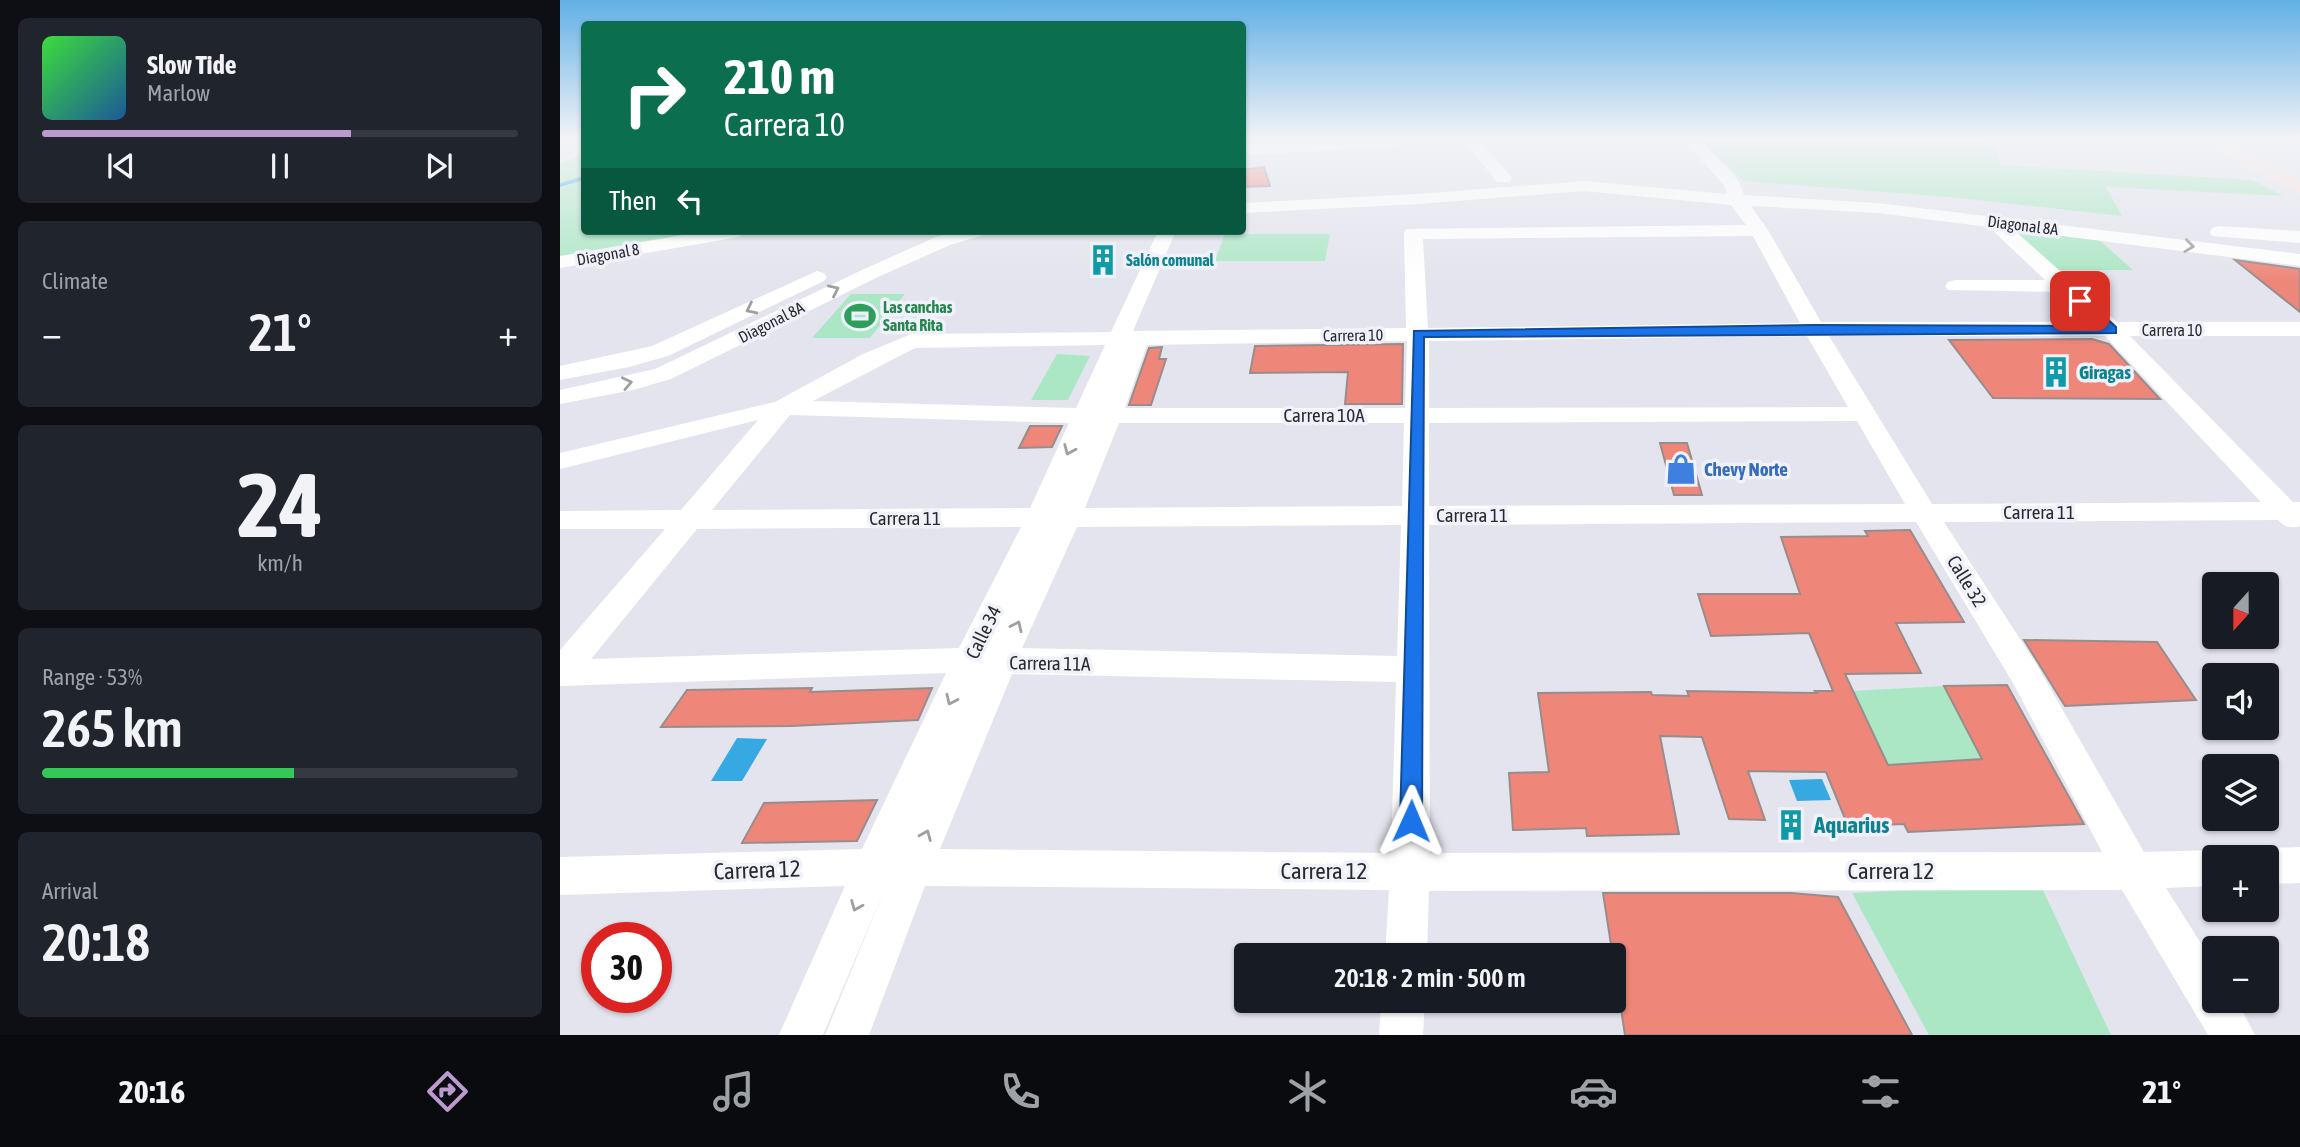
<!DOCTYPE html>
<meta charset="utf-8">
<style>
:root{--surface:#171b24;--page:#20242c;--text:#f1f3f6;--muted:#9ea1a6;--line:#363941;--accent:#bc99ce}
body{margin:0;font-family:"Asap Condensed",sans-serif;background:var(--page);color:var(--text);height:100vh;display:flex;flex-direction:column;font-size:26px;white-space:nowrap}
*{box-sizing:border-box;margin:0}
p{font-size:23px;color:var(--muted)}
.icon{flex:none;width:38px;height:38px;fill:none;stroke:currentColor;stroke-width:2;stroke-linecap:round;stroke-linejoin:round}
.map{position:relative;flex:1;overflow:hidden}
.side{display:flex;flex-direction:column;gap:18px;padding:18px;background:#0d0f14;width:560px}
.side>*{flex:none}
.hud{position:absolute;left:21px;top:21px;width:665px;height:214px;border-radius:7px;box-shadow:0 2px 5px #0004;background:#0b6e4f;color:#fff;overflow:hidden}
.needle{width:46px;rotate:201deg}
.fabs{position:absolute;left:1642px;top:572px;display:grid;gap:14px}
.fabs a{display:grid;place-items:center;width:77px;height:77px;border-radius:7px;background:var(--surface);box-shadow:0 2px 5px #0004;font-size:35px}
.speed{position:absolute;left:21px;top:922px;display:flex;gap:14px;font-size:35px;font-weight:700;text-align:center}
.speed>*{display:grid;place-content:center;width:91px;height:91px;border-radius:50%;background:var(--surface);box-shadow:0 2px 5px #0004;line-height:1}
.speed .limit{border:10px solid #d22;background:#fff;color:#111}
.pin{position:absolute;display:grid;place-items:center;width:60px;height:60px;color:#fff;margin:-30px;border-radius:14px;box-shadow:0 4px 10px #0006}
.me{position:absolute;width:77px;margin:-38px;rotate:1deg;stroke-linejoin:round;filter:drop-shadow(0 0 5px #0008)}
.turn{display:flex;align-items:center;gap:24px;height:147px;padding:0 28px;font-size:32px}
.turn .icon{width:91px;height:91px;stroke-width:2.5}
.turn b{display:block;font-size:49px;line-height:60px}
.then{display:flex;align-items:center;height:66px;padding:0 28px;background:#0003;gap:14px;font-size:26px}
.big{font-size:52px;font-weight:600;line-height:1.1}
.side .card{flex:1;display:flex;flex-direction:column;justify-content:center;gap:10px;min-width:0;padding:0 24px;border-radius:10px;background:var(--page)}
.side .dial{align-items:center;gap:0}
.dial b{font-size:91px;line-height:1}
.song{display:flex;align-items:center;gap:21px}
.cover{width:84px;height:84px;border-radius:10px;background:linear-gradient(135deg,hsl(120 70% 55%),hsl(210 70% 35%))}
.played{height:7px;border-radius:4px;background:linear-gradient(90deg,var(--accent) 65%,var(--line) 65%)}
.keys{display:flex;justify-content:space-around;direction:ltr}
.heat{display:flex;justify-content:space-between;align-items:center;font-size:38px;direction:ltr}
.charge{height:10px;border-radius:5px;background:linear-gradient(90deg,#34c759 53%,var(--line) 0)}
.trip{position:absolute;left:674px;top:943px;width:392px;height:70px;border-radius:7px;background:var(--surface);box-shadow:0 2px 5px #0004;font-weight:600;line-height:70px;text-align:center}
.tabs{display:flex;height:112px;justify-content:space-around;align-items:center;background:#090b0e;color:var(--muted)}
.tabs .icon{width:49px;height:49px}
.tabs .active{color:var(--accent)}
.tabs b{font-size:32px;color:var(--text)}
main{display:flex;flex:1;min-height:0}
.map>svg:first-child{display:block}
.green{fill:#abe7c4}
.water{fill:#37a9e2}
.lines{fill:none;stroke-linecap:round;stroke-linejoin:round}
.stream{stroke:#37a9e2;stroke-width:3.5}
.building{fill:#ee8679;stroke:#988d8c;stroke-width:2}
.minor{fill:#fff;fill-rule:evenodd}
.major{fill:#f8dfda;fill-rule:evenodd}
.oneway{stroke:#9f9fa0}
.route{fill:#1a73e8;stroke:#114b97;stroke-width:2}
.labels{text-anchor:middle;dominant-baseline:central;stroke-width:7;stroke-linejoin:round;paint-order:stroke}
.far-street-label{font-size:16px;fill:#292a2d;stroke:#f0f1fb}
.far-culture-label{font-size:16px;font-weight:bold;fill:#0d838f;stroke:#f0f1fb;text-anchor:start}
.far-leisure-label{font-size:16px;font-weight:bold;fill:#27864d;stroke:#f0f1fb;text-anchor:start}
.culture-label{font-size:19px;font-weight:bold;fill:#0d838f;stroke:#f0f1fb;text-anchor:start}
.street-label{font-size:19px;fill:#292a2d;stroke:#f0f1fb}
.shop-label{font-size:19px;font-weight:bold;fill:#366cbe;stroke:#f0f1fb;text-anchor:start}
.near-culture-label{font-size:23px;font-weight:bold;fill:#0d838f;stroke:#f0f1fb;text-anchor:start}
.near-street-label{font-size:23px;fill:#292a2d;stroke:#f0f1fb}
</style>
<main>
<section class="side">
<div class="card">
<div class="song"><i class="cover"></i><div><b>Slow Tide</b><p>Marlow</p></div></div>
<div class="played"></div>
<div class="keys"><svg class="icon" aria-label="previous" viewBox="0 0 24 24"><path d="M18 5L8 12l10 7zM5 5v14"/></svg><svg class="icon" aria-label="pause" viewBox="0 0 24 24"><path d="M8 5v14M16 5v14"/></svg><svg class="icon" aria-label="next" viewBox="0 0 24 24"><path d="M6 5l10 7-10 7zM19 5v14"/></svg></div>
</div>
<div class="card"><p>Climate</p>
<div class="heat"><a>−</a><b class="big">21°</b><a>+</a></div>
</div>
<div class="card dial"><b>24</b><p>km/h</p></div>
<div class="card"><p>Range · 53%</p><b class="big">265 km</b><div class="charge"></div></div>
<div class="card"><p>Arrival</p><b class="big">20:18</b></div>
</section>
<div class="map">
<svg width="1740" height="1035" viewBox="0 0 1740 1035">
<rect width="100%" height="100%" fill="#e3e4ed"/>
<path class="green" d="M1137 137H1429L1441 165 1692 180 1723 196 1546 187 1562 216 1389 197 1184 181Z
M24 153V231H182L0 262V164Z
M1450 229 1537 238 1573 270H1495Z
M665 234H770L765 261H655Z
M291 294H345L310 338H252Z
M497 354 530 356 508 400H471Z
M1384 686 1424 759 1328 765 1293 691Z
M1480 884 1551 1035H1369L1292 893Z"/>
<path class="water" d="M177 738 207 739 182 781H151Z
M1262 779 1271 800 1237 801 1229 780Z"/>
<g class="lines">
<path class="stream" d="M0 185 24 178"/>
</g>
<path class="building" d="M704 167 710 186 682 187V170Z
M1675 260 1740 269V312Z
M1532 339 1549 344 1600 399 1433 398 1389 340Z
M843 344 842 404H785L788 372 690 373 695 346Z
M602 347 599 359H606L591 405H569L589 348Z
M470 426H502L492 447 459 448Z
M1100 443H1127L1142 495H1114Z
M1350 530 1404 622 1336 623 1361 673 1285 674 1328 765 1422 759 1384 686 1447 685 1524 824 1348 832 1344 824 1288 826 1266 772 1188 771 1205 820 1169 819 1142 737 1100 736 1119 834 1027 836 1026 828 953 830 949 773 989 772 978 693 1091 692 1092 695 1129 696 1127 691 1257 693 1255 691H1273L1249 633 1151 636 1138 594H1240L1221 537 1308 536 1305 531Z
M1464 640 1597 642 1636 700 1505 706Z
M252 688 250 692 372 688 358 720 231 726 101 727 127 690Z
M317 800 297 841 182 843 204 803Z
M1043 893H1231L1278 897 1352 1035H1065Z"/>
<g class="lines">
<path class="minor" d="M817 137H890L882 142 690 155 682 151 684 147 690 145Z
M901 137H917L949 174 952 178 949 182H937Z
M1120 137H1136L1179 181 1184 195 1318 203 1740 254V266L1454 230 1557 322H1740V336H1570L1733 502H1740V526C1731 529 1725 527 1718 520L1384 522 1477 665 1584 852 1654 850 1668 855 1669 858H1654V886L1606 888 1654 964V1001H1677L1695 1035H1648L1562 890 869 891 867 956H825L829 890 365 886 309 1035H265L326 886 263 1035H219L285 886 0 895V857L302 849 386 673 0 686V650L105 529H0V511L121 510 198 420 0 469V453L215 402 303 354 351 334 551 332 598 231H616L573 331 846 328 844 233 846 229 1186 225 1171 205 1024 191 858 204 682 213V203L858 194 1024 181 1167 194 1165 186ZM1191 206 1318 213 1429 227 1485 280H1395L1388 282 1385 286 1388 290 1499 292 1531 322H1261L1208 230ZM1193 236 1240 323 868 328 863 239ZM1247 336 1288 407 869 408V341ZM1269 336H1545L1701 502 1372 504ZM847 341 845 408H565L587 345ZM545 345 516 408 253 401 355 348ZM230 415 509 423 470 508 152 510ZM1297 421 1345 504 869 506V423ZM559 423H844L842 506 525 508ZM1356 522 1453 683 1542 852 870 853 869 525ZM841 525 837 656 462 648 517 527ZM461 527 399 648 31 659 137 529ZM452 674 836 682 831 853 380 849Z
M1659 226 1740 231V243L1652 236 1650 232 1652 228Z
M146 231H188L179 237 0 268V256Z
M397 231H426L424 235 390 245 318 277 111 379 73 390 0 404V390L95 369 304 269 376 237Z
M257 271 264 273 267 277 264 281 108 356 69 367 0 380V366L92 346Z
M1740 847V883L1706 884V858H1690L1692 853 1706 848Z
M821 1001H865L863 1035H819Z"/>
<path class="major" d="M1635 137H1659L1740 179V195L1638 141Z"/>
</g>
<defs><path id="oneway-chevron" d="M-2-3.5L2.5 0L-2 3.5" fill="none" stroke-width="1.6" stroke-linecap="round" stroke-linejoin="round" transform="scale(1.75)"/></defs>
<g class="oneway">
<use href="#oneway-chevron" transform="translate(1629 246) rotate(7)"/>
<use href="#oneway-chevron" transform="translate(274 290) rotate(-25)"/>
<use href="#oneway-chevron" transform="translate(191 309) rotate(154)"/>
<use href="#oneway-chevron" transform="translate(67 383) rotate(-12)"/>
<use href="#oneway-chevron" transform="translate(509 450) rotate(113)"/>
<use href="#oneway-chevron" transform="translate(457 626) rotate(-65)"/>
<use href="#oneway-chevron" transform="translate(391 700) rotate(115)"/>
<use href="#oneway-chevron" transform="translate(366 835) rotate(-67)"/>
<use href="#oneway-chevron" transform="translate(296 906) rotate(113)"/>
</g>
<linearGradient id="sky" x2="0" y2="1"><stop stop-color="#61b0e6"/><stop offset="0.49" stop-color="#f2f3f7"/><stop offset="1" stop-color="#f2f3f7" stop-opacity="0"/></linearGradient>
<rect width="1740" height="282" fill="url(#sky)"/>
<path class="route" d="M1515 298H1524L1556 327V333L864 337 862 821 859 828 851 831 843 828 840 821 854 331 1254 325 1541 326 1515 303Z"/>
<defs>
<symbol id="building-bare" viewBox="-9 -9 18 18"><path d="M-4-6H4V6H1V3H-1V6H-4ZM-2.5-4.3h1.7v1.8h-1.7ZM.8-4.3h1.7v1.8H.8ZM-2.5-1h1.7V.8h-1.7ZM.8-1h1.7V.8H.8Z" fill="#0f9aa8" stroke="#f0f1fb" stroke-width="2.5" paint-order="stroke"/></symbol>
<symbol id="stadium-bare" viewBox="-9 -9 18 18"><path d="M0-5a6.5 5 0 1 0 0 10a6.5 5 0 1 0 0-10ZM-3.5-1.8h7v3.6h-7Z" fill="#2e9e5b" stroke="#f0f1fb" stroke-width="2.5" paint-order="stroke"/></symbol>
<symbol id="shop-bare" viewBox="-9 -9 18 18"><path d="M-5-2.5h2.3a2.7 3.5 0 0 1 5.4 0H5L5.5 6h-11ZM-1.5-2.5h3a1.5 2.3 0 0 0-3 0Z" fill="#3f7fe0" stroke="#f0f1fb" stroke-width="2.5" paint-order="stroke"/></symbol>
</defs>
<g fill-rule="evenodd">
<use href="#building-bare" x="521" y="238" width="44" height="44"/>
<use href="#stadium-bare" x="278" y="294" width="44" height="44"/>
<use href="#building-bare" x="1474" y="350" width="44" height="44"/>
<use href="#shop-bare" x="1099" y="447" width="44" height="44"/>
<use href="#building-bare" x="1209" y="803" width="44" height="44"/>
</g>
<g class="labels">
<g class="far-street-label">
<text transform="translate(1463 225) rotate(7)">Diagonal 8A</text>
<text transform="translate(48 254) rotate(-10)">Diagonal 8</text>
<text transform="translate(211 322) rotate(-27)">Diagonal 8A</text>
<text x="1612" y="330">Carrera 10</text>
<text transform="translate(793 335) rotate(-1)">Carrera 10</text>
</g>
<g class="far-culture-label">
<text x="566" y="260">Salón comunal</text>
</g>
<g class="far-leisure-label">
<text x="323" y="307">Las canchas<tspan x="323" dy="18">Santa Rita</tspan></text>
</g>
<g class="culture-label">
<text x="1519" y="372">Giragas</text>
</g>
<g class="street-label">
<text x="764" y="415">Carrera 10A</text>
<text x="1479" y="512">Carrera 11</text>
<text x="912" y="515">Carrera 11</text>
<text x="345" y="518">Carrera 11</text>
<text transform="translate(1407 581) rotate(58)">Calle 32</text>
<text transform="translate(423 632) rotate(-64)">Calle 34</text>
<text transform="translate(490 663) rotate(1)">Carrera 11A</text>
</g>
<g class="shop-label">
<text x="1144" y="469">Chevy Norte</text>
</g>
<g class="near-culture-label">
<text x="1254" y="825">Aquarius</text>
</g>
<g class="near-street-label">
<text transform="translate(197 870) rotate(-2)">Carrera 12</text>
<text x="764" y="871">Carrera 12</text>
<text x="1331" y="871">Carrera 12</text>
</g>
</g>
</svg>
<div class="fabs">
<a><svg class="needle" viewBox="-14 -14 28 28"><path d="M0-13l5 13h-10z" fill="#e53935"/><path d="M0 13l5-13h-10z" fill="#9ea1a6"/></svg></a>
<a><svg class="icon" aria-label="sound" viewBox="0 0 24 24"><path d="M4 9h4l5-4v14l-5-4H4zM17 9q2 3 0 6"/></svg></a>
<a><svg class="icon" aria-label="layers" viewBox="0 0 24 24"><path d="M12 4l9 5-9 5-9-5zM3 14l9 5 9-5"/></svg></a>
<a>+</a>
<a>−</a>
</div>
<div class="speed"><div class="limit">30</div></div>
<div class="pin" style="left:1520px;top:301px;background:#d93025"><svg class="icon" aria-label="arrive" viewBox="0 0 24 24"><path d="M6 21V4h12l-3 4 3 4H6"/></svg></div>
<svg class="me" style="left:851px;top:821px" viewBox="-20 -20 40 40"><path d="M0-17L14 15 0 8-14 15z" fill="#1a73e8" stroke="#fff" stroke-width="4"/></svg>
<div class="trip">20:18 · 2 min · 500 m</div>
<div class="hud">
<div class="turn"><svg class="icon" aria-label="right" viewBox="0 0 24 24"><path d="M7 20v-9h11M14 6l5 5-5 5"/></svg><div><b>210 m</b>Carrera 10</div></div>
<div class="then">Then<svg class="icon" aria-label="left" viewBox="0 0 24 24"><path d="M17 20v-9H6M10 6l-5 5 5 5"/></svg></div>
</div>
</div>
</main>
<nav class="tabs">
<b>20:16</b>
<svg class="icon active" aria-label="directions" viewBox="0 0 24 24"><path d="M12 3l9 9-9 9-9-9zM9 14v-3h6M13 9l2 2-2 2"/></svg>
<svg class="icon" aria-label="music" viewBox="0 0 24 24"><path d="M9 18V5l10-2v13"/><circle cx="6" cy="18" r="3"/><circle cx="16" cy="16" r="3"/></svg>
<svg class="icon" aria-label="phone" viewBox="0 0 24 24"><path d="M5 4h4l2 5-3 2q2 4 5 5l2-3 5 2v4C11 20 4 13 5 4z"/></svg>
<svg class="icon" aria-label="climate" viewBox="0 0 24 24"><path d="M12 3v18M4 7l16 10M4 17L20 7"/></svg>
<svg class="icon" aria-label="car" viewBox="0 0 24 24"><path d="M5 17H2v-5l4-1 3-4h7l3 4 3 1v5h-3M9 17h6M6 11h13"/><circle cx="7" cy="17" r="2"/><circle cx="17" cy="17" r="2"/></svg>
<svg class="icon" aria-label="filters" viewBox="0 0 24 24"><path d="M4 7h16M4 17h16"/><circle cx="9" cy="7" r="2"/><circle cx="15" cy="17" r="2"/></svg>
<b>21°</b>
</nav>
